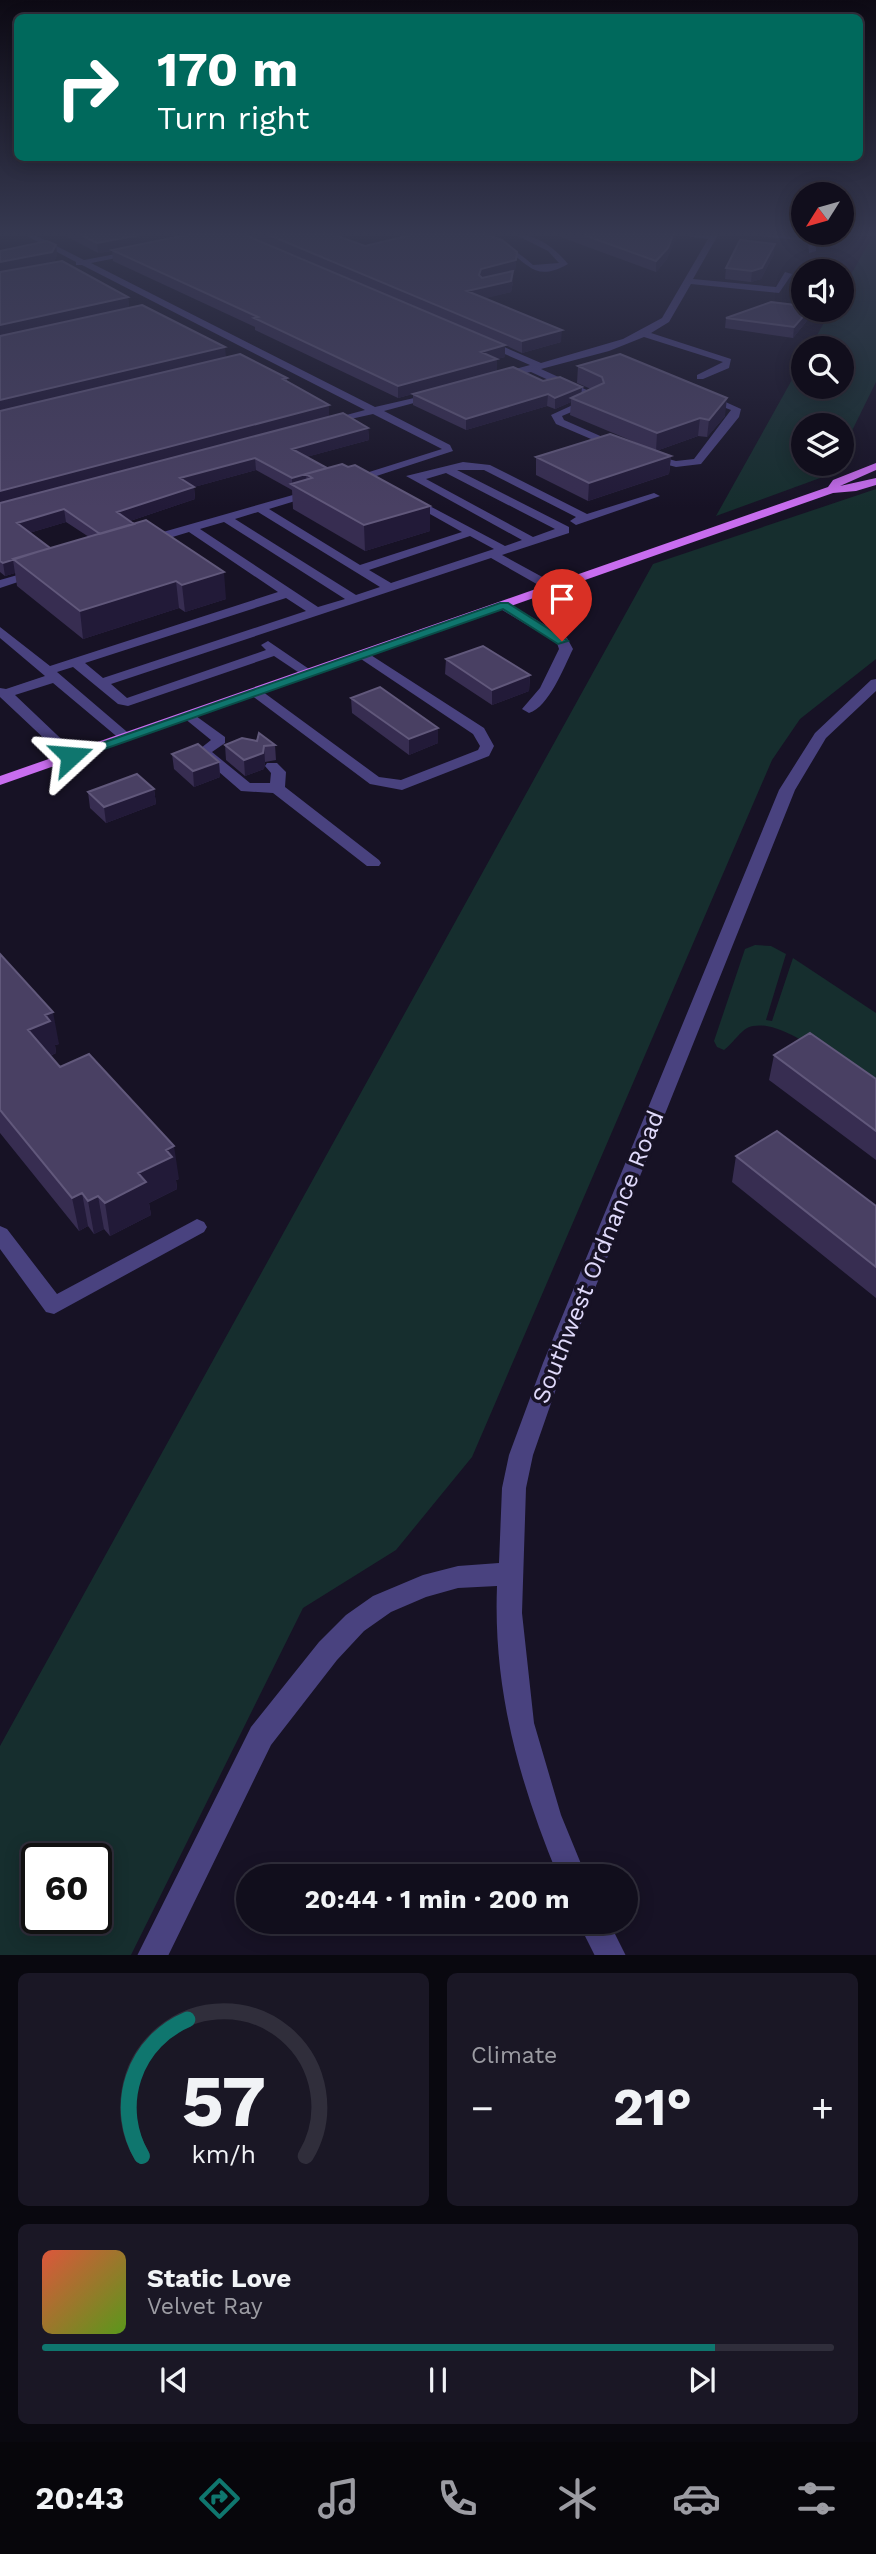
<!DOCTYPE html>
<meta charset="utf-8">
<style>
:root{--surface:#110e1c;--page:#1a1725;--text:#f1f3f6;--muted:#9c9ca3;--line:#302e3b;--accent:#0f766e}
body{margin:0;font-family:"Work Sans",sans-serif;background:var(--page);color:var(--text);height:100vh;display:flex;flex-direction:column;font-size:26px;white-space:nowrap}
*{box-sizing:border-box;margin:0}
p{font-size:23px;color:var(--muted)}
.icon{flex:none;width:38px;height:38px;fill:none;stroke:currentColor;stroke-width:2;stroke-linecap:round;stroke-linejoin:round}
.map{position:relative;height:1955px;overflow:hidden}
.side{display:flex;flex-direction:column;gap:18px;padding:18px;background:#09080f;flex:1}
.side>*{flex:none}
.banner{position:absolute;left:14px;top:14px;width:849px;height:147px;border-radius:10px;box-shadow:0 4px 18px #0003,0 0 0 2px var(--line);background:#00695c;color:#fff;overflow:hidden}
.needle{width:46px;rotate:233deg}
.tools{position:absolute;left:791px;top:182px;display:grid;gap:14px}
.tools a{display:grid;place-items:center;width:63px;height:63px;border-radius:50%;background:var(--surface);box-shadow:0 4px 18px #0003,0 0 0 2px var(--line);font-size:35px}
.speed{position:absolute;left:21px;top:1843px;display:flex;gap:14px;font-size:35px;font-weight:700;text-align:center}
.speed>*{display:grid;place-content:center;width:91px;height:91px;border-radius:50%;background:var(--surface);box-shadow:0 4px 18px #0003,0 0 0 2px var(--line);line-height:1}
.speed .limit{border:4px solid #111;border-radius:10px;background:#fff;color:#111}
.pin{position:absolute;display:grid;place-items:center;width:60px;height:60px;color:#fff;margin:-72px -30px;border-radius:50% 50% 50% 0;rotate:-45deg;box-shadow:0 0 7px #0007}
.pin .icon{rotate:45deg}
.me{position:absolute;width:77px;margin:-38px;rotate:71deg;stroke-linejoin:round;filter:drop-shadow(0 0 5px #0008)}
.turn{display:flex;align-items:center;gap:24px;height:147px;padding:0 28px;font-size:32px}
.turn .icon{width:91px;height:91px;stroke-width:2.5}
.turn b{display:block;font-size:49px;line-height:60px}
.big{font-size:52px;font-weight:700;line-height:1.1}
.side .card{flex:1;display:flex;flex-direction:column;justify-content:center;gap:10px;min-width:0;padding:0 24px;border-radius:10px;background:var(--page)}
.side .dial{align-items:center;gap:0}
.dial svg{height:182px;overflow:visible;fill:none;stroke:var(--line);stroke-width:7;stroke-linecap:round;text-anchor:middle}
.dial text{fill:var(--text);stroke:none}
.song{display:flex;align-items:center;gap:21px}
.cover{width:84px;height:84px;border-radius:10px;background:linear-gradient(135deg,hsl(10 70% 55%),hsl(90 70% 35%))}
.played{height:7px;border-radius:4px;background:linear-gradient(90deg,var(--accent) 85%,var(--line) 85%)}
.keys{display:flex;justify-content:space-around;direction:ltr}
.heat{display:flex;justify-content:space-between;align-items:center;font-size:38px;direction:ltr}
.side .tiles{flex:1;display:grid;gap:18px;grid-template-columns:1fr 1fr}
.card:last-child{grid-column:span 2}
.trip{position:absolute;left:236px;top:1864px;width:402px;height:70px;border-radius:35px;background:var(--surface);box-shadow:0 4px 18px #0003,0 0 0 2px var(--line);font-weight:700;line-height:70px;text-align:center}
.tabs{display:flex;height:112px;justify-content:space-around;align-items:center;background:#07060b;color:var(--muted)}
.tabs .icon{width:49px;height:49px}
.tabs .active{color:var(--accent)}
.tabs b{font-size:32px;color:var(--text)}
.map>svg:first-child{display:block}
.green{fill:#162e2e;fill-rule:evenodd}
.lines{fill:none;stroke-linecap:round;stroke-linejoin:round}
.minor{fill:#49427f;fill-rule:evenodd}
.major{fill:#c86def;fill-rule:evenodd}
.wall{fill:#372d51;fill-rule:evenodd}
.shaded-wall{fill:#221a38}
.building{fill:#494063;stroke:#61587b;stroke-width:2}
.route{fill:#0f766e;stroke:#0a4d48;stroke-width:2}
.labels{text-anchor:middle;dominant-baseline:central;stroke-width:7;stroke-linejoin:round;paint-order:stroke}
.near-street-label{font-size:24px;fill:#e0dafb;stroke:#171225}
</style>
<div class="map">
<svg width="876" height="1956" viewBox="0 0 876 1956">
<rect width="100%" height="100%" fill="#171225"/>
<path class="green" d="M873 235H876V382L842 451V425H803V464H836L831 474 716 516 803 360V387H842V348H810L831 310H842V291Z
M876 489V659L800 719 772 760 472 1457 396 1550 303 1608 131 1955H0V1746L653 564ZM37 1858H96V1918H37Z
M755 945 771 946 786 954 766 1020 772 1021 793 958 876 1013V1095C849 1075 788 1019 753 1026 741 1028 734 1043 724 1050L717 1047 714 1041 745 949Z"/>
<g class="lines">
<path class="minor" d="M25 235H35L84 260 137 250V254L91 263 375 407 440 392V396L384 411 450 445 453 451 355 483H347V479L442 449 373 414 324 425V421L365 410 82 265H76V262Z
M465 235C493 233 513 248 533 265L559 263 548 251 516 235C537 234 555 248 568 264 533 284 528 261 503 248 491 242 476 242 465 235Z
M679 235H718L693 279 776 287 785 272 792 274 779 293 691 284 669 322 651 333 731 359 729 368 703 379H697V375L723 362 644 337 609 351 541 369 600 396V400L562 416 564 420 623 446 624 448 619 451 556 424 551 415 588 398 531 372 494 379V375L530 365 482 344V340H488L541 363 623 339 662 318 708 239Z
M750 235 808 237 816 240V251L809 253 808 241Z
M700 394H708L741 409 739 417 701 464 676 467 645 459 644 457 649 454 676 461 694 459 731 410 700 398Z
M463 462 490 465 587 514 654 493 660 496 576 525 570 521 576 517 484 470H457L569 527V533L502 555 557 585V591H549L491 558 111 684 127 698 266 650 261 645 268 641 312 671V677L307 678 274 656 128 706 118 704 73 667 57 672 133 737 126 741 121 740 53 683 15 695 76 753V759H66L0 697V688L6 689 45 676 0 638V627L50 666 278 592 189 532 146 545 140 541 142 538 314 489 320 492 318 494 269 509 360 565 462 532 405 500 403 498 409 495 505 546 522 540 406 476ZM446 473 555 529 533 537 426 479ZM258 512 380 587 356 595 235 519ZM224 522 345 599 318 607 200 529ZM470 536 494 549 391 583 369 570ZM286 598 306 611 103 678 85 663Z
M35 570 45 573 0 588V580Z
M504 601 567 638 573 649C564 667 549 707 529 713L522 709 540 688 559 649 557 643 499 608 498 605Z
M363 650 484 728 494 746 489 756 402 790 370 784 247 692 254 688 259 689 379 777 401 780 478 750 480 746 473 734 358 657 356 654Z
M876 679V691L826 738 795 790 565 1363 533 1455 526 1488 522 1613 534 1723 561 1815 586 1876H558C519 1781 493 1690 497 1586L458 1588 426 1597 391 1612 364 1631 337 1660 271 1745 168 1956H137L251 1727 319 1642 346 1615 373 1596 423 1575 458 1566 499 1563 502 1488 509 1455 543 1363 779 790 815 733 871 680Z
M189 711 225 737V743L212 752 250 783H270L271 773 265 766 267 763H277L286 772 285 787 379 860 381 863 379 866H367L273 793 241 791 196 752 211 740 184 718V712Z
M197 1219 204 1222 207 1227 204 1232 54 1314 46 1312 0 1249V1226L7 1229 57 1294Z
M578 1922H609L626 1956H595Z"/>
<path class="major" d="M876 463V470L840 486 876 478V485L856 491 833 493 0 785V776L828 487 833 480Z"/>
</g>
<path class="wall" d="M64 235H335L365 246 517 252 515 271H513V282L511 292 484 298 561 342 522 353 505 345V357L497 359V371L398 398 255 330V327L113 261 112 251 98 253Z
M555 235H677L667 259 656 272Z
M56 245 57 255 54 262 128 297 129 308 225 357 287 378V381L329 405V417L368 428 369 440 306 457 430 531 365 551 293 509 292 490 256 470 194 487 195 499 130 521 226 599 185 612 179 608 83 639 17 586 15 573 5 576 0 572V251ZM66 522 89 537 50 548 29 533Z
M774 254 761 279 751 282 725 279 726 268Z
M810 317 793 338 725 328 726 318Z
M578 366 725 416 707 437 698 436 656 451 570 415 571 402 555 409 547 406 466 430 413 405V394L582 393 591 389 577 383Z
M671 456 669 474 588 501 536 475V457Z
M446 659 530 675 529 691 492 705 445 674Z
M351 698 438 743 409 755 352 713Z
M225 745H275L276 760 265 762 264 769 245 776 226 760Z
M172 754 219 762 220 777 194 787 174 769Z
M154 789 156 804 106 823 90 808 88 792Z
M0 954 59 1044 55 1045 56 1053 50 1056 60 1067 179 1179 176 1180 177 1189 149 1203 151 1215 110 1236 104 1229 94 1234 88 1226 79 1231 0 1133Z
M774 1055 876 1079V1160L769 1080Z
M736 1156 876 1206V1298L732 1182Z"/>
<path class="shaded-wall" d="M140 235H195L98 253 97 243Z
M673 235H677L667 259 656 272V261Z
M775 244 774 254 761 279 751 282 752 271Z
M56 245 57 255 54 262 0 272V262Z
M517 252 515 271H513V282L511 292 467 303V291L479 275 481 269Z
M128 297 129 308 0 336V325Z
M809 310H811L810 317 793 338 794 327Z
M562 330 561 342 522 353V341Z
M505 345V357L494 360 497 359V371L398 398V386L481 352Z
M225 347 226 357 0 412V400Z
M582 387 581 398H571V402L555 409V398Z
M548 394 547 406 466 430V419Z
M727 398 725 416 707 437 709 420Z
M329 405V417L0 504V491Z
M700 418 698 436 656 451 657 433Z
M368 428 369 440 292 461V449Z
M671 456 669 474 588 501 589 483Z
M255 458 256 470 194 487 195 499 118 525 117 512 180 478Z
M306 474 307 486 292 484V478Z
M430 506V531L365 551 364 525Z
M64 509 66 522 19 536 17 523Z
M13 560 15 573 5 576 3 563Z
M224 572 226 599 185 612 182 585Z
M176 581 179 608 83 639 80 611Z
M530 675 529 691 492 705V690Z
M438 728V743L409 755V739Z
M264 746 265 762 264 769 245 776 244 760Z
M219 762 220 777 194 787 193 771Z
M154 789 156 804 106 823 104 807Z
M53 1012 59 1044 55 1045 56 1053 35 1062 28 1030 45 1015Z
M174 1146 179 1179 176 1180 177 1189 149 1203 151 1215 110 1236 105 1203 166 1150Z
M82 1193 88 1226 79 1231 72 1198Z
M98 1196 104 1229 94 1234 88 1201Z"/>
<path class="building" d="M81 235H140L97 243Z
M186 235H245L505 345 481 352 497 359 398 386 254 318 258 317 112 250Z
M269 235H335L365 246 411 235H487L502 240 517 252 516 260 481 269 479 275 482 278 513 271 511 281 467 291 562 330 522 341Z
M584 235H673L668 248 656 261Z
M740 240 775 244 762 268 752 271 726 268Z
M47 241 56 245 52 252 0 262V251Z
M62 261 128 297 0 325V272Z
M771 302 803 306V310H809L794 327 726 318Z
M142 305 225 347 0 400V336Z
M240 354 287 378 283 379 329 405 0 491V411Z
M620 354 727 398 709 420 700 418 657 433 571 398 604 383 602 377 578 366Z
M513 367 543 381 560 377 582 387 555 398 548 394 466 419 413 394Z
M343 413 368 428 292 449 327 468 292 478 255 458 180 478 194 487 117 512 134 524 100 534 64 509 17 523 50 548 3 563 0 561V503Z
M610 434 671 456 589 483 536 457Z
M342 464 348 467 355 465 430 506 364 525 291 484 312 478 306 474Z
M146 520 224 572 182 585 176 581 80 611 13 559Z
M483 646 530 675 492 690 446 659Z
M380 687 438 728 409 739 351 698Z
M259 733 275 745 264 746 263 753 244 760 225 745 242 738 257 741Z
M198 744 219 762 193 771 172 754Z
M137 774 154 789 104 807 88 792Z
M0 954 53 1012 45 1015 50 1021 28 1030 60 1067 89 1054 174 1146 166 1150 172 1157 138 1173 146 1182 105 1203 98 1196 88 1201 82 1193 72 1198 0 1110Z
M810 1033 876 1079V1131L774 1055Z
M777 1131 876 1206V1267L736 1156Z"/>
<linearGradient id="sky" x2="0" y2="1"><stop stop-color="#0d0a14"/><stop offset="0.46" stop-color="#363951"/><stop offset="1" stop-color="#363951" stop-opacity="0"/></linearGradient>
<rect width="876" height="508" fill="url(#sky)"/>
<path class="route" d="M500 603H508L568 641 558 644 503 609 76 759 65 756Z"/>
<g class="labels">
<g class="near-street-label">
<text transform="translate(598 1257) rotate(-68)">Southwest Ordnance Road</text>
</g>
</g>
</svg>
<div class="tools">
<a><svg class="needle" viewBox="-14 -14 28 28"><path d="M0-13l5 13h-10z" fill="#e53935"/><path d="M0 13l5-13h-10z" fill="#9c9ca3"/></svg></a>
<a><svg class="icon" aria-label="sound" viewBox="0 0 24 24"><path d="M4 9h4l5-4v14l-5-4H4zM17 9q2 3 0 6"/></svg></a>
<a><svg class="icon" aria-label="search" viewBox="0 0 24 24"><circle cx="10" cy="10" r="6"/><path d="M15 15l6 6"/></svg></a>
<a><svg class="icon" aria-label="layers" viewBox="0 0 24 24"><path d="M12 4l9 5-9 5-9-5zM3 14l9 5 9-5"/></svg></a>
</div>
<div class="speed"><div class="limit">60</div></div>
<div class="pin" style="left:562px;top:641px;background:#d93025"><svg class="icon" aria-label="arrive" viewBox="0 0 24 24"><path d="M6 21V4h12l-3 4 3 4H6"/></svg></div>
<svg class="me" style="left:71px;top:756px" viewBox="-20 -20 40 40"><path d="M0-17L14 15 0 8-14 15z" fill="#0f766e" stroke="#fff" stroke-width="4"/></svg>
<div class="trip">20:44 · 1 min · 200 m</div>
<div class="banner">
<div class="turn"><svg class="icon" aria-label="right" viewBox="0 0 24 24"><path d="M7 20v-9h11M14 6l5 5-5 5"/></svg><div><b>170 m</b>Turn right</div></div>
</div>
</div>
<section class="side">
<div class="tiles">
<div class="card dial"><svg viewBox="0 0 100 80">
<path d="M14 69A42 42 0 1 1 86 69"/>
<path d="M14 69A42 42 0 0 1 34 9" stroke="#0f766e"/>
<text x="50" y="56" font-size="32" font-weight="700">57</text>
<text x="50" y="72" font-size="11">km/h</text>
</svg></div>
<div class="card"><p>Climate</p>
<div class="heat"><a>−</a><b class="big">21°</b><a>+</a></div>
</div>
<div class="card">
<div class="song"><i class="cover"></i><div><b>Static Love</b><p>Velvet Ray</p></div></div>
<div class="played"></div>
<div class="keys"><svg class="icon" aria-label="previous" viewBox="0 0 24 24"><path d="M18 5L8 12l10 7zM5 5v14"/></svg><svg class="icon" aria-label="pause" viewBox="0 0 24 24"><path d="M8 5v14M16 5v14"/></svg><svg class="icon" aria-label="next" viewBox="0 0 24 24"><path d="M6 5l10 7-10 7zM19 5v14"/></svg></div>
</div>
</div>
</section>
<nav class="tabs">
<b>20:43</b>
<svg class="icon active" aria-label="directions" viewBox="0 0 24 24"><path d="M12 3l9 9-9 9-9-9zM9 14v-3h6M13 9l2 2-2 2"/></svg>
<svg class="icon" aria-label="music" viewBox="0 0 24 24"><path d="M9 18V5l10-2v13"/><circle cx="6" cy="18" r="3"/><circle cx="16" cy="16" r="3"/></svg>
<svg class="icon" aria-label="phone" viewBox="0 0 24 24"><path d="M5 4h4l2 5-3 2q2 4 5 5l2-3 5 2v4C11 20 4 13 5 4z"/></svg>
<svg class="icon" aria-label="climate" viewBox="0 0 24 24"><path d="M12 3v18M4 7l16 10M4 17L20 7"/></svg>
<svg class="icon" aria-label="car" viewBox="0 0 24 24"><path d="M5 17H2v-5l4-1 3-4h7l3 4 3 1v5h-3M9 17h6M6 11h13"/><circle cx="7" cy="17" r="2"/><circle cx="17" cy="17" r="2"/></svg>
<svg class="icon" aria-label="filters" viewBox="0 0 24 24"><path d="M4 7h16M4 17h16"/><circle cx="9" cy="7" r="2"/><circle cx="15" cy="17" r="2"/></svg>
</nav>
